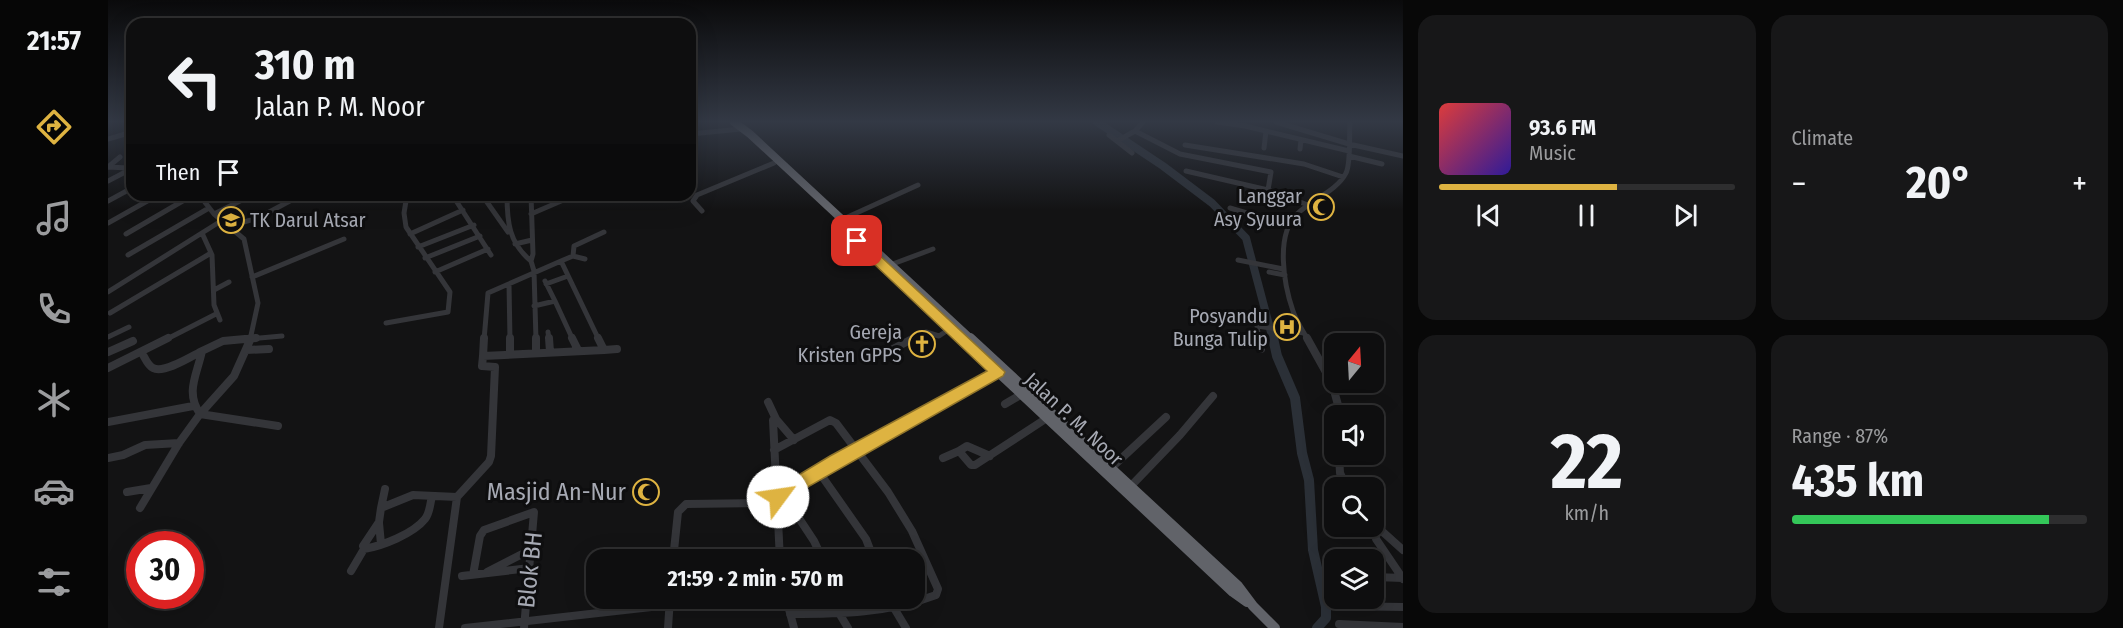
<!DOCTYPE html>
<meta charset="utf-8">
<style>
:root{--surface:#0e0e0f;--page:#171718;--text:#f1f3f6;--muted:#9b9c9e;--line:#2e2e2f;--accent:#deb341}
body{margin:0;font-family:"Fira Sans Condensed",sans-serif;background:var(--page);color:var(--text);height:100vh;display:flex;flex-direction:column;font-size:22px;white-space:nowrap}
*{box-sizing:border-box;margin:0}
p{font-size:20px;color:var(--muted)}
.icon{flex:none;width:33px;height:33px;fill:none;stroke:currentColor;stroke-width:2;stroke-linecap:round;stroke-linejoin:round}
.map{position:relative;flex:1;overflow:hidden}
.details{display:flex;flex-direction:column;gap:15px;padding:15px;background:#080808;width:720px}
.details>*{flex:none}
.hud{position:absolute;left:18px;top:18px;width:570px;height:183px;border-radius:18px;box-shadow:0 6px 24px #0002,0 0 0 2px var(--line);background:#0e0e0f;color:var(--text);overflow:hidden}
.needle{width:39px;rotate:18deg}
.fabs{position:absolute;left:1216px;top:333px;display:grid;gap:12px}
.fabs a{display:grid;place-items:center;width:60px;height:60px;border-radius:12px;background:var(--surface);box-shadow:0 6px 24px #0002,0 0 0 2px var(--line);font-size:30px}
.speed{position:absolute;left:18px;top:531px;display:flex;gap:12px;font-size:30px;font-weight:700;text-align:center}
.speed>*{display:grid;place-content:center;width:78px;height:78px;border-radius:50%;background:var(--surface);box-shadow:0 6px 24px #0002,0 0 0 2px var(--line);line-height:1}
.speed .limit{border:9px solid #d22;background:#fff;color:#111}
.pin{position:absolute;display:grid;place-items:center;width:51px;height:51px;color:#fff;margin:-26px;border-radius:12px;box-shadow:0 3px 9px #0006}
.me{position:absolute;width:66px;margin:-33px;rotate:59deg;stroke-linejoin:round;filter:drop-shadow(0 0 4px #0008)}
.turn{display:flex;align-items:center;gap:21px;height:126px;padding:0 30px;font-size:27px}
.turn .icon{width:78px;height:78px;stroke-width:2.5}
.turn b{display:block;font-size:42px;line-height:51px}
.then{display:flex;align-items:center;height:57px;padding:0 30px;background:#0003;gap:12px;font-size:22px}
.big{font-size:45px;font-weight:700;line-height:1.1}
.details .tile{flex:1;display:flex;flex-direction:column;justify-content:center;gap:9px;min-width:0;padding:0 21px;border-radius:18px;background:var(--page)}
.details .dial{align-items:center;gap:0}
.dial b{font-size:78px;line-height:1}
.song{display:flex;align-items:center;gap:18px}
.cover{width:72px;height:72px;border-radius:9px;background:linear-gradient(135deg,hsl(0 70% 55%),hsl(250 70% 35%))}
.played{height:6px;border-radius:3px;background:linear-gradient(90deg,var(--accent) 60%,var(--line) 60%)}
.keys{display:flex;justify-content:space-around;direction:ltr}
.heat{display:flex;justify-content:space-between;align-items:center;font-size:33px;direction:ltr}
.charge{height:9px;border-radius:4px;background:linear-gradient(90deg,#34c759 87%,var(--line) 0)}
.details .tiles{flex:1;display:grid;gap:15px;grid-template-columns:repeat(2,1fr)}
.trip{position:absolute;left:478px;top:549px;width:339px;height:60px;border-radius:18px;background:var(--surface);box-shadow:0 6px 24px #0002,0 0 0 2px var(--line);font-weight:700;line-height:60px;text-align:center}
main{display:flex;flex:1;min-height:0}
.tab-bar{display:flex;flex-direction:column;width:108px;justify-content:space-around;align-items:center;background:#060606;color:var(--muted)}
.tab-bar .icon{width:42px;height:42px}
.tab-bar .active{color:var(--accent)}
.tab-bar b{font-size:27px;color:var(--text)}
.map>svg:first-child{display:block}
.lines{fill:none;stroke-linecap:round;stroke-linejoin:round}
.river-far1{stroke:#2b3037;stroke-width:8}
.river{stroke:#2b3037;stroke-width:10}
.minor-far1{stroke:#343539;stroke-width:5}
.minor{stroke:#343539;stroke-width:8}
.highway-far1{stroke:#616369;stroke-width:8}
.highway{stroke:#616369;stroke-width:10}
.route{fill:#deb341;stroke:#90742a;stroke-width:1.5}
.labels{text-anchor:middle;dominant-baseline:central;stroke-width:6;stroke-linejoin:round;paint-order:stroke}
.poi-label{font-size:20px;fill:#a6a9b3;stroke:#0e0e0f;text-anchor:end}
.street-label{font-size:20px;fill:#a6a9b3;stroke:#0e0e0f}
.near-poi-label{font-size:24px;fill:#a6a9b3;stroke:#0e0e0f;text-anchor:end}
.near-street-label{font-size:24px;fill:#a6a9b3;stroke:#0e0e0f}
</style>
<main>
<nav class="tab-bar">
<b>21:57</b>
<svg class="icon active" aria-label="directions" viewBox="0 0 24 24"><path d="M12 3l9 9-9 9-9-9zM9 14v-3h6M13 9l2 2-2 2"/></svg>
<svg class="icon" aria-label="music" viewBox="0 0 24 24"><path d="M9 18V5l10-2v13"/><circle cx="6" cy="18" r="3"/><circle cx="16" cy="16" r="3"/></svg>
<svg class="icon" aria-label="phone" viewBox="0 0 24 24"><path d="M5 4h4l2 5-3 2q2 4 5 5l2-3 5 2v4C11 20 4 13 5 4z"/></svg>
<svg class="icon" aria-label="climate" viewBox="0 0 24 24"><path d="M12 3v18M4 7l16 10M4 17L20 7"/></svg>
<svg class="icon" aria-label="car" viewBox="0 0 24 24"><path d="M5 17H2v-5l4-1 3-4h7l3 4 3 1v5h-3M9 17h6M6 11h13"/><circle cx="7" cy="17" r="2"/><circle cx="17" cy="17" r="2"/></svg>
<svg class="icon" aria-label="filters" viewBox="0 0 24 24"><path d="M4 7h16M4 17h16"/><circle cx="9" cy="7" r="2"/><circle cx="15" cy="17" r="2"/></svg>
</nav>
<div class="map">
<svg width="1295" height="628" viewBox="0 0 1295 628">
<rect width="100%" height="100%" fill="#131314"/>
<g class="lines">
<path class="river-far1" d="M989 122 1055 166 1104 203 1138 238 1165 340"/>
<path class="river" d="M1165 338 1169 356 1187 398 1194 453 1201 480 1205 550 1218 607V618L1209 628"/>
<path class="minor-far1" d="M1109 122 1137 126 1241 151
M1168 122 1241 144 1295 156
M1027 131 1072 154 1163 172 1160 190
M582 134 633 129
M1001 135 1024 153
M0 139 24 132
M1009 141 1027 131 1035 122
M1077 145 1196 164 1235 177
M1156 148 1158 131
M1192 149 1193 140
M1241 156 1274 164
M0 167 20 168
M0 167 12 157
M1078 171 1160 190 1200 205
M0 181 23 169
M96 195V201L106 214 136 239 150 303 142 340
M341 195V197L354 195
M374 195 400 232
M399 195C399 222 401 243 423 261
M423 195 425 254 423 261 426 271 428 340
M345 196 383 255
M95 200 105 195
M0 201 24 188
M1122 208 1180 225
M594 211 585 201 589 195 666 163
M106 214 144 195
M423 214 467 195
M733 220 810 185
M0 223 50 195
M121 226 150 218 193 195
M94 233 104 255 106 305 112 320
M18 234 85 195
M302 234 355 210
M407 244 424 240
M310 247 366 225
M20 255 101 208
M465 256 477 259
M317 258 372 236
M1130 260 1175 269
M453 261 465 256 466 246 496 232
M782 265 825 249
M327 272 380 249
M1161 272 1177 275
M144 277 236 239
M437 281 447 301
M401 284 402 340
M438 284 460 276
M106 290 121 282
M0 292 113 221
M426 306 447 301 465 340
M2 313 103 253
M278 323 340 312 342 292 298 227 296 213 299 195
M440 332 441 340
M0 337 21 327
M57 340 108 314
M130 340 174 336
M376 340 380 293 453 261 491 340
M803 340 818 332 831 336 843 328
M1151 340 1149 326 1196 333
M1200 340C1195 331 1188 321 1185 311 1176 285 1167 235 1189 214 1203 200 1229 191 1238 173 1243 164 1241 134 1242 122"/>
<path class="minor" d="M376 338 375 356 496 350 490 338
M402 338V354
M428 338V352
M441 338 442 352
M464 338 470 350
M1151 338 1153 349
M1199 338 1224 383 1233 416
M785 349 806 338
M138 350 161 349
M496 350 509 349
M94 351 115 341 148 338
M0 352 25 341
M34 353C37 358 40 366 45 368 56 374 84 356 94 351 89 375 77 392 92 414L170 426
M0 368 60 338
M660 402 668 419
M897 404 914 394
M0 422 85 406
M666 450 722 420 728 423 780 492 804 531 830 589 828 595C781 613 732 614 682 614
M851 451 859 446 882 456
M1231 454 1232 473 1239 488
M0 458 15 455 37 445 71 443
M835 458 851 451 863 465H867L939 418
M1002 469 1058 417
M711 472 758 539 766 560
M1022 487 1072 435 1105 396
M19 492 43 488
M675 494 706 541 715 560
M32 508 71 443 92 414 126 376 143 338
M273 508 277 489
M271 523 273 544
M1266 524 1295 550
M1267 525 1268 539 1295 579
M256 549C274 546 305 534 317 519 322 513 322 504 324 496
M565 560 570 512 578 504 657 503 893 371
M672 560 665 420 668 419 686 440
M243 571 256 549 255 546 271 522 273 508 305 495 349 497
M379 572 424 549
M365 575 372 536 376 530 426 512 416 628
M354 576 422 568
M1266 577 1295 578
M678 598 686 628
M726 598 731 613 740 628
M780 598 798 628
M1228 606 1295 607
M1231 624 1295 627
M331 628 349 497 381 462 383 456 387 367 374 366 375 356
M357 628 561 605
M560 628 562 598"/>
<path class="highway-far1" d="M626 122 642 134 864 340
M838 323 856 340"/>
<path class="highway" d="M854 338 1125 592 1139 602
M862 338 1130 586 1145 606 1167 628"/>
</g>
<linearGradient id="sky" x2="0" y2="1"><stop stop-color="#0a0a0b"/><stop offset="0.58" stop-color="#333945"/><stop offset="1" stop-color="#333945" stop-opacity="0"/></linearGradient>
<rect width="1295" height="210" fill="url(#sky)"/>
<path class="route" d="M749 237 753 238 897 372 895 376 670 504 664 502 662 497 664 491 722 456 879 371 745 244 743 241Z"/>
<defs>
<symbol id="mosque-ring" viewBox="-11 -11 22 22"><circle r="9.5" fill="#0e0e0f" stroke="#deb341" stroke-width="1.5"/><path d="M3.5-4.9A6 6 0 1 0 3.5 4.9A5 5 0 1 1 3.5-4.9Z" fill="#deb341"/></symbol>
<symbol id="school-ring" viewBox="-11 -11 22 22"><circle r="9.5" fill="#0e0e0f" stroke="#deb341" stroke-width="1.5"/><path d="M0-5L7-2L0 1L-7-2ZM-4 1L0 2.5L4 1V4Q0 6-4 4Z" fill="#deb341"/></symbol>
<symbol id="hospital-ring" viewBox="-11 -11 22 22"><circle r="9.5" fill="#0e0e0f" stroke="#deb341" stroke-width="1.5"/><path d="M-5-5h3v3.5h4V-5h3V5h-3V1.5h-4V5h-3Z" fill="#deb341"/></symbol>
<symbol id="church-ring" viewBox="-11 -11 22 22"><circle r="9.5" fill="#0e0e0f" stroke="#deb341" stroke-width="1.5"/><path d="M-1.2-6h2.4v3.5h3.3v2.4h-3.3V6h-2.4V-.1h-3.3v-2.4h3.3Z" fill="#deb341"/></symbol>
</defs>
<g fill-rule="evenodd">
<use href="#mosque-ring" x="1198" y="192" width="30" height="30"/>
<use href="#school-ring" x="108" y="205" width="30" height="30"/>
<use href="#hospital-ring" x="1164" y="312" width="30" height="30"/>
<use href="#church-ring" x="799" y="329" width="30" height="30"/>
<use href="#mosque-ring" x="523" y="477" width="30" height="30"/>
</g>
<g class="labels">
<g class="poi-label">
<text x="1194" y="196">Langgar<tspan x="1194" dy="23">Asy Syuura</tspan></text>
<text x="142" y="220" text-anchor="start">TK Darul Atsar</text>
<text x="1160" y="316">Posyandu<tspan x="1160" dy="23">Bunga Tulip</tspan></text>
<text x="794" y="332">Gereja<tspan x="794" dy="23">Kristen GPPS</tspan></text>
</g>
<g class="street-label">
<text transform="translate(966 419) rotate(43)">Jalan P. M. Noor</text>
</g>
<g class="near-poi-label">
<text x="518" y="492">Masjid An-Nur</text>
</g>
<g class="near-street-label">
<text transform="translate(422 570) rotate(-84)">Blok BH</text>
</g>
</g>
</svg>
<div class="fabs">
<a><svg class="needle" viewBox="-14 -14 28 28"><path d="M0-13l5 13h-10z" fill="#e53935"/><path d="M0 13l5-13h-10z" fill="#9b9c9e"/></svg></a>
<a><svg class="icon" aria-label="sound" viewBox="0 0 24 24"><path d="M4 9h4l5-4v14l-5-4H4zM17 9q2 3 0 6"/></svg></a>
<a><svg class="icon" aria-label="search" viewBox="0 0 24 24"><circle cx="10" cy="10" r="6"/><path d="M15 15l6 6"/></svg></a>
<a><svg class="icon" aria-label="layers" viewBox="0 0 24 24"><path d="M12 4l9 5-9 5-9-5zM3 14l9 5 9-5"/></svg></a>
</div>
<div class="speed"><div class="limit">30</div></div>
<div class="pin" style="left:749px;top:241px;background:#d93025"><svg class="icon" aria-label="arrive" viewBox="0 0 24 24"><path d="M6 21V4h12l-3 4 3 4H6"/></svg></div>
<svg class="me" style="left:670px;top:497px" viewBox="-20 -20 40 40"><circle r="19" fill="#fff"/><path d="M0-13L10 11 0 6-10 11z" fill="#deb341"/></svg>
<div class="trip">21:59 · 2 min · 570 m</div>
<div class="hud">
<div class="turn"><svg class="icon" aria-label="left" viewBox="0 0 24 24"><path d="M17 20v-9H6M10 6l-5 5 5 5"/></svg><div><b>310 m</b>Jalan P. M. Noor</div></div>
<div class="then">Then<svg class="icon" aria-label="arrive" viewBox="0 0 24 24"><path d="M6 21V4h12l-3 4 3 4H6"/></svg></div>
</div>
</div>
<section class="details">
<div class="tiles">
<div class="tile">
<div class="song"><i class="cover"></i><div><b>93.6 FM</b><p>Music</p></div></div>
<div class="played"></div>
<div class="keys"><svg class="icon" aria-label="previous" viewBox="0 0 24 24"><path d="M18 5L8 12l10 7zM5 5v14"/></svg><svg class="icon" aria-label="pause" viewBox="0 0 24 24"><path d="M8 5v14M16 5v14"/></svg><svg class="icon" aria-label="next" viewBox="0 0 24 24"><path d="M6 5l10 7-10 7zM19 5v14"/></svg></div>
</div>
<div class="tile"><p>Climate</p>
<div class="heat"><a>−</a><b class="big">20°</b><a>+</a></div>
</div>
<div class="tile dial"><b>22</b><p>km/h</p></div>
<div class="tile"><p>Range · 87%</p><b class="big">435 km</b><div class="charge"></div></div>
</div>
</section>
</main>
